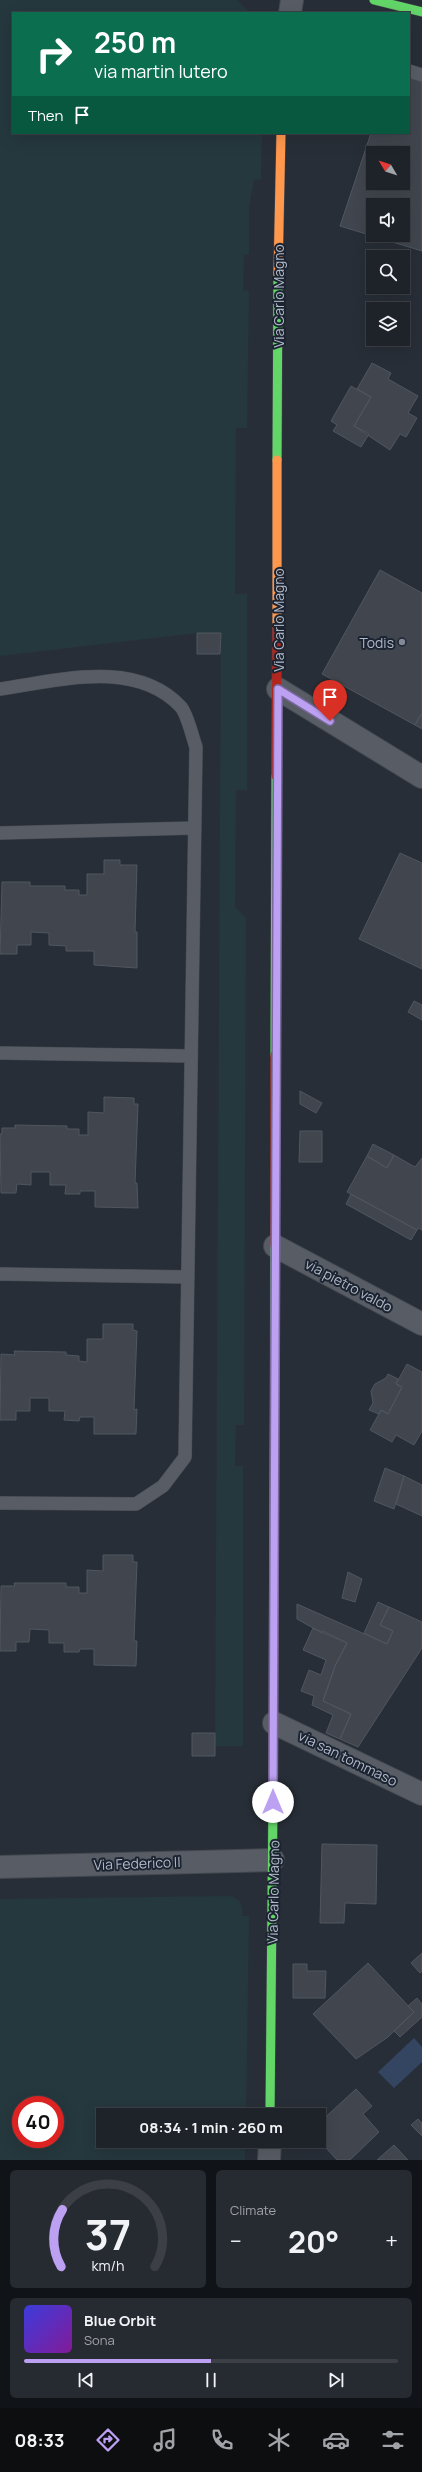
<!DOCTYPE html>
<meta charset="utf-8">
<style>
:root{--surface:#1e2229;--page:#262a31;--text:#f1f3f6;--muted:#a1a4a8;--line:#3c3f46;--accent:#bca0f2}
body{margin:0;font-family:Manrope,sans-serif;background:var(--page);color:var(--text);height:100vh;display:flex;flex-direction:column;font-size:15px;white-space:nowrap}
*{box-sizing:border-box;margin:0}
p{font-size:13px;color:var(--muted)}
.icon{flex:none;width:22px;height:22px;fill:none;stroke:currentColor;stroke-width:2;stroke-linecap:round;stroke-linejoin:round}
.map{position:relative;height:2160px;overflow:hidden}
.details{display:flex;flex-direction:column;gap:10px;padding:10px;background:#101317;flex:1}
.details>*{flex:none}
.hud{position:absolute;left:12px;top:12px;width:398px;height:122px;border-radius:0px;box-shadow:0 4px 16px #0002,0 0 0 1px var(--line);background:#0b6e4f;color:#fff;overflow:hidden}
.needle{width:26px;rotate:309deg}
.tools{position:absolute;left:366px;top:146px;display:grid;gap:8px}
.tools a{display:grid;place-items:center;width:44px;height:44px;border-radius:0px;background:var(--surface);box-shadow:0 4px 16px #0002,0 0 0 1px var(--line);font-size:20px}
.speed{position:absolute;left:12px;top:2096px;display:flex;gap:8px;font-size:20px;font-weight:700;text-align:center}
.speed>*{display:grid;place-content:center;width:52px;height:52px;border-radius:50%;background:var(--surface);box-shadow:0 4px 16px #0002,0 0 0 1px var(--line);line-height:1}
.speed .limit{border:6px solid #d22;background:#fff;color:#111}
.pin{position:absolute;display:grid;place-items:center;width:34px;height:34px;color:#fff;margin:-41px -17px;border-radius:50% 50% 50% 0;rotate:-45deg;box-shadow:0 0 4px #0007}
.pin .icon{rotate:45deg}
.me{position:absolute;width:44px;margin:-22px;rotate:0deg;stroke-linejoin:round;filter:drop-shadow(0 0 3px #0008)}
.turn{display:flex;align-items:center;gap:14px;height:84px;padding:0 16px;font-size:18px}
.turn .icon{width:52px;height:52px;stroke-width:2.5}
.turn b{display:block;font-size:28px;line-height:34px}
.then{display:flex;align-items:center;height:38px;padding:0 16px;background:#0003;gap:8px;font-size:15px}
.big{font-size:30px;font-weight:700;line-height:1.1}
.details .widget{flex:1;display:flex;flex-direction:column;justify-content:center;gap:6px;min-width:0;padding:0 14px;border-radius:6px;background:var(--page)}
.details .dial{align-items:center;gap:0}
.dial svg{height:104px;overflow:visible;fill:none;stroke:var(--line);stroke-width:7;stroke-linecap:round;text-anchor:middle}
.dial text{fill:var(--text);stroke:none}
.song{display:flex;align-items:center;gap:12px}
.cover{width:48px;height:48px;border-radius:6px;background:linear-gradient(135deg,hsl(240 70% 55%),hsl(290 70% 35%))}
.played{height:4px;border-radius:2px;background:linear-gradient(90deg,var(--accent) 50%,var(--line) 50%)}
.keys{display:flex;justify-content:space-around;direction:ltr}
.heat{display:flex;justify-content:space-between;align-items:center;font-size:22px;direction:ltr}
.details .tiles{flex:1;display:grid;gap:10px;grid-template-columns:1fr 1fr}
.widget:last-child{grid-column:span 2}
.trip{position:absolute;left:96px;top:2108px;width:230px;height:40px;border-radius:0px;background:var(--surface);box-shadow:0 4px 16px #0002,0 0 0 1px var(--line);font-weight:700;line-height:40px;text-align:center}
.tab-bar{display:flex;height:64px;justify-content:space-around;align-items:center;background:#0c0e10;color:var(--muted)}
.tab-bar .icon{width:28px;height:28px}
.tab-bar .selected{color:var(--accent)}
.tab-bar b{font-size:18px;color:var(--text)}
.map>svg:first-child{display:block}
.green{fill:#25383d;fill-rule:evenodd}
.water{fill:#344561}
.building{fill:#41464e;stroke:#50565f;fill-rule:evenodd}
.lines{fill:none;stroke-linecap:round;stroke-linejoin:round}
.lane-casing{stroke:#444950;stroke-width:14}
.street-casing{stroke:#444950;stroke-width:24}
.fast-casing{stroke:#444950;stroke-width:10}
.slow-casing{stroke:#444950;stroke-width:10}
.jam-casing{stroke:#444950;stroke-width:10}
.lane{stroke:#585d65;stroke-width:13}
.street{stroke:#585d65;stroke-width:22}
.fast{stroke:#63d668;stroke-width:9}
.slow{stroke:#ff974d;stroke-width:9}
.jam{stroke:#b3261e;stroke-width:9}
.route-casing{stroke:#7a689d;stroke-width:10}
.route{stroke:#bca0f2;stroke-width:7}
.poi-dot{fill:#828996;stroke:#1c2432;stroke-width:1.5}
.labels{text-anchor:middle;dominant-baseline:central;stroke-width:4;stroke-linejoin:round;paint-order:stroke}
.street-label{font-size:14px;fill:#b2bac9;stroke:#1c2432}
.poi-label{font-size:14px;fill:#b2bac9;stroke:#1c2432;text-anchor:end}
</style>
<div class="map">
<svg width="422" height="2160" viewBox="0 0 422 2160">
<rect width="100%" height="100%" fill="#282e37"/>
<path class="green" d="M0 0H237L250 13H13V133H262L261 179 254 180 249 207V254L244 255 243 290 249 291 247 428H236L235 594H247V790H236L235 907 246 918 244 1425H236L235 1466H243V1746H215L221 633H197L0 656Z
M229 1896C241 1898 243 1905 242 1916H249L246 2115H103V2141H245V2160H0V1899ZM21 2105H55V2139H21Z"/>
<path class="water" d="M414 2038 422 2047V2062L394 2088 378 2072Z"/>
<path class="building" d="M409 78 422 82V251L340 226 371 133H409ZM373 153H403V183H373ZM373 205H403V235H373Z
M372 363 391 373 388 379 418 396 408 413 417 418 406 437 400 434 390 450 354 426 371 397 357 389Z
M351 386 371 397 354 426 369 434 361 447 333 431 337 425 331 421Z
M380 570 422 593V713L415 725 322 674Z
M197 633H221L220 654H197Z
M422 713V729L415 725Z
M400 853 422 863V969L359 939Z
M104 860H120V865H137L135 932H137V968L94 965V951H66V946L49 945V933L31 932V945H17V954H0L2 882H30V886H65V890H79V895H87V874H104Z
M414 1001 422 1005V1020L408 1012Z
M300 1091 322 1103 316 1113 300 1104Z
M104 1097 134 1098V1104H138L135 1183H137L138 1208 95 1207V1191H80V1194H65L66 1185H50V1172H31V1185L17 1184 16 1193H1L0 1134H2V1128H15V1125L67 1126V1129H79V1135H88V1112L104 1113Z
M300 1131H322V1162H299Z
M373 1144 394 1155 387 1168 367 1156Z
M394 1155 415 1167 422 1158V1230L418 1228 417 1230 347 1192 367 1156 387 1168Z
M351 1194 417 1230 411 1240 346 1204Z
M103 1324H133V1330L137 1331 134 1410 137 1409 136 1434H94V1417H80L79 1421 64 1420 65 1411H49V1398H30V1411H16V1420H0L1 1354 15 1355 14 1351 66 1352V1355L79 1356V1361L87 1362V1339H103Z
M407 1364 422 1372V1431L414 1445 396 1435 392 1442 370 1430 381 1410 388 1414 402 1387 396 1384Z
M388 1374 398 1379 396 1384 402 1387 388 1414 381 1410 379 1414 369 1410 373 1403 371 1391 375 1384 386 1378Z
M385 1468 404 1476 394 1509 374 1501Z
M404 1476 422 1485V1516L396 1504Z
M103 1555H133V1562H137L134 1641H137L136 1666 94 1665V1649H80L79 1652H64V1643H49V1630L30 1629 29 1642H16V1651H0L1 1586H15L14 1583H66V1587H79V1593H87V1570L103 1571Z
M348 1572 362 1579 355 1602 342 1598Z
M378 1602 389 1607 380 1625 393 1631 387 1644 364 1633Z
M297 1604 387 1644 393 1631 380 1625 389 1607 422 1622V1648L358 1747 340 1739 351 1714 323 1701 335 1666 347 1643 323 1631 322 1633 297 1619Z
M313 1628 347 1643 335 1666 323 1701 351 1714 340 1739 326 1733 333 1715 312 1705 314 1696 301 1691 309 1670 321 1675 326 1660 303 1650Z
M192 1733H215V1756H192Z
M322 1844 377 1845 376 1904 345 1903 344 1923H320Z
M422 1953V1971L420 1973 411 1963Z
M368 1963 414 2012 388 2037 356 2059 313 2014Z
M293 1964H307V1971H326L325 1998H293Z
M417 1998 422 2004V2017L400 2037 394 2031 414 2012 408 2006Z
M356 2089 372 2106 363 2114 379 2132 350 2160H337L319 2140V2123Z
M418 2119 422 2123V2136L411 2125Z
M394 2145 408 2160H377Z"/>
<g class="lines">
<defs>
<path id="lane" d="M409 71 422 75
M0 689C58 681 135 658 181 707 188 716 192 736 196 747L185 1457 163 1486 136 1504 0 1503
M0 833 194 828
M0 1053 191 1056
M0 1274 188 1277"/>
<path id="street" d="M290 13 292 0
M278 689 422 777
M275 1246 422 1324
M274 1723 422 1794
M0 1867 273 1860
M269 2160 270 2141"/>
<path id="fast" d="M374 0 422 12
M277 460 278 273
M275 1055 276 776
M274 1575 275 1246
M270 2115 273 1798"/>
<path id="slow" d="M278 273 281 133
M277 627V460"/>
<path id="jam" d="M276 776 277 627
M275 1246V1055
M273 1798 274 1575"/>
</defs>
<use href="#lane" class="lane-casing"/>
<use href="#street" class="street-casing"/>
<use href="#fast" class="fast-casing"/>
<use href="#slow" class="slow-casing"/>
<use href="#jam" class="jam-casing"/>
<use href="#lane" class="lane"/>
<use href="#street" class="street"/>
<use href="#fast" class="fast"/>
<use href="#slow" class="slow"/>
<use href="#jam" class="jam"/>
</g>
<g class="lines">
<defs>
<path id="route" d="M273 1802 278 689 330 721"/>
</defs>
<use href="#route" class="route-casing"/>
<use href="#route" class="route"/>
</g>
<circle class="poi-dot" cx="402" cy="642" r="4"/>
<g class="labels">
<g class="street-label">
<text transform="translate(278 296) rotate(-90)">Via Carlo Magno</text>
<text transform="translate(278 620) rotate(-90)">Via Carlo Magno</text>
<text transform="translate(349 1285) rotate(28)">via pietro valdo</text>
<text transform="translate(348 1758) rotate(26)">via san tommaso</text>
<text transform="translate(137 1863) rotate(-2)">Via Federico II</text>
<text transform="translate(273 1892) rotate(-89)">Via Carlo Magno</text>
</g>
<g class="poi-label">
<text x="394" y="642">Todis</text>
</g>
</g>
</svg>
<div class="tools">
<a><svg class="needle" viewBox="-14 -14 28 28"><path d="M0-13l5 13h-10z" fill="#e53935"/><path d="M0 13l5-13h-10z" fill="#a1a4a8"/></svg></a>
<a><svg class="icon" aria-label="sound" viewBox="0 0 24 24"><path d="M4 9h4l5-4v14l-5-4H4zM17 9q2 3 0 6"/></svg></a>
<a><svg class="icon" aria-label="search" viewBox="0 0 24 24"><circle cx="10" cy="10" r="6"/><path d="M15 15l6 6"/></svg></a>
<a><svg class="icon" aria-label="layers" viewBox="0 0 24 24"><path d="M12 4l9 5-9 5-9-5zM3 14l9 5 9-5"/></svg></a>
</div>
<div class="speed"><div class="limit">40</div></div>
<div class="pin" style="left:330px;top:721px;background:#d93025"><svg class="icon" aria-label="arrive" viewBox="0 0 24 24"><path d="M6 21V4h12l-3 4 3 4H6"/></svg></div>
<svg class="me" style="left:273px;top:1802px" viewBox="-20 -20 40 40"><circle r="19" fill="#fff"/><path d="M0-13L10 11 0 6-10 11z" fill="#bca0f2"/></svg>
<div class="trip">08:34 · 1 min · 260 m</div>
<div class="hud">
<div class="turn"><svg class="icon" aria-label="right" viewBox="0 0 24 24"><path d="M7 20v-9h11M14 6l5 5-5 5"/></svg><div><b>250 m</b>via martin lutero</div></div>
<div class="then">Then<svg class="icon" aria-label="arrive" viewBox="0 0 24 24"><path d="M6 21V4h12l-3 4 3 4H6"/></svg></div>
</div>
</div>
<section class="details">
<div class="tiles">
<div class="widget dial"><svg viewBox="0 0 100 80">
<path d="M14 69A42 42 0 1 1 86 69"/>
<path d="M14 69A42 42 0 0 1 15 25" stroke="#bca0f2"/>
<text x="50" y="56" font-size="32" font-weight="700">37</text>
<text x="50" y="72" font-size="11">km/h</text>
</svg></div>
<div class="widget"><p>Climate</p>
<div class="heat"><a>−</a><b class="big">20°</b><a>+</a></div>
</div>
<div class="widget">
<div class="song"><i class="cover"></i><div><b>Blue Orbit</b><p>Sona</p></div></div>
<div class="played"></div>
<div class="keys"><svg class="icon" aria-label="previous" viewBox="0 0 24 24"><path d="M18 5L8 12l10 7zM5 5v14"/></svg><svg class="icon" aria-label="pause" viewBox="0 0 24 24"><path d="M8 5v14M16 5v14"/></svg><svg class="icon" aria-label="next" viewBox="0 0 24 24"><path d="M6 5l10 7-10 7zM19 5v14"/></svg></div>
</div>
</div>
</section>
<nav class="tab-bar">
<b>08:33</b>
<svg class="icon selected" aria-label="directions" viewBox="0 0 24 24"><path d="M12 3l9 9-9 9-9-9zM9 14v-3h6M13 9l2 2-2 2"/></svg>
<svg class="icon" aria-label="music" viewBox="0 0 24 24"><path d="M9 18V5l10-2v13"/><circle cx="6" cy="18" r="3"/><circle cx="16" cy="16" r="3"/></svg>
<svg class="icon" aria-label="phone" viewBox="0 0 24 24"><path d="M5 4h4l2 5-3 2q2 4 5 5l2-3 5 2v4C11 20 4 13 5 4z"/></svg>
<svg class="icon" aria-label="climate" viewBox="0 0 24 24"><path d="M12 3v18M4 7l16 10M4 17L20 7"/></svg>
<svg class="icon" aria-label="car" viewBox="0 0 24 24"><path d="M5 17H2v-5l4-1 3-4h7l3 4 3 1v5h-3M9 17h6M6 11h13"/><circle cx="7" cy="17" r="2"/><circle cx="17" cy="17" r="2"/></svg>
<svg class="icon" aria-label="filters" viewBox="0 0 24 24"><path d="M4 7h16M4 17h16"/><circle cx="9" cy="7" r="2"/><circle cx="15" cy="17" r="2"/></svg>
</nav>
